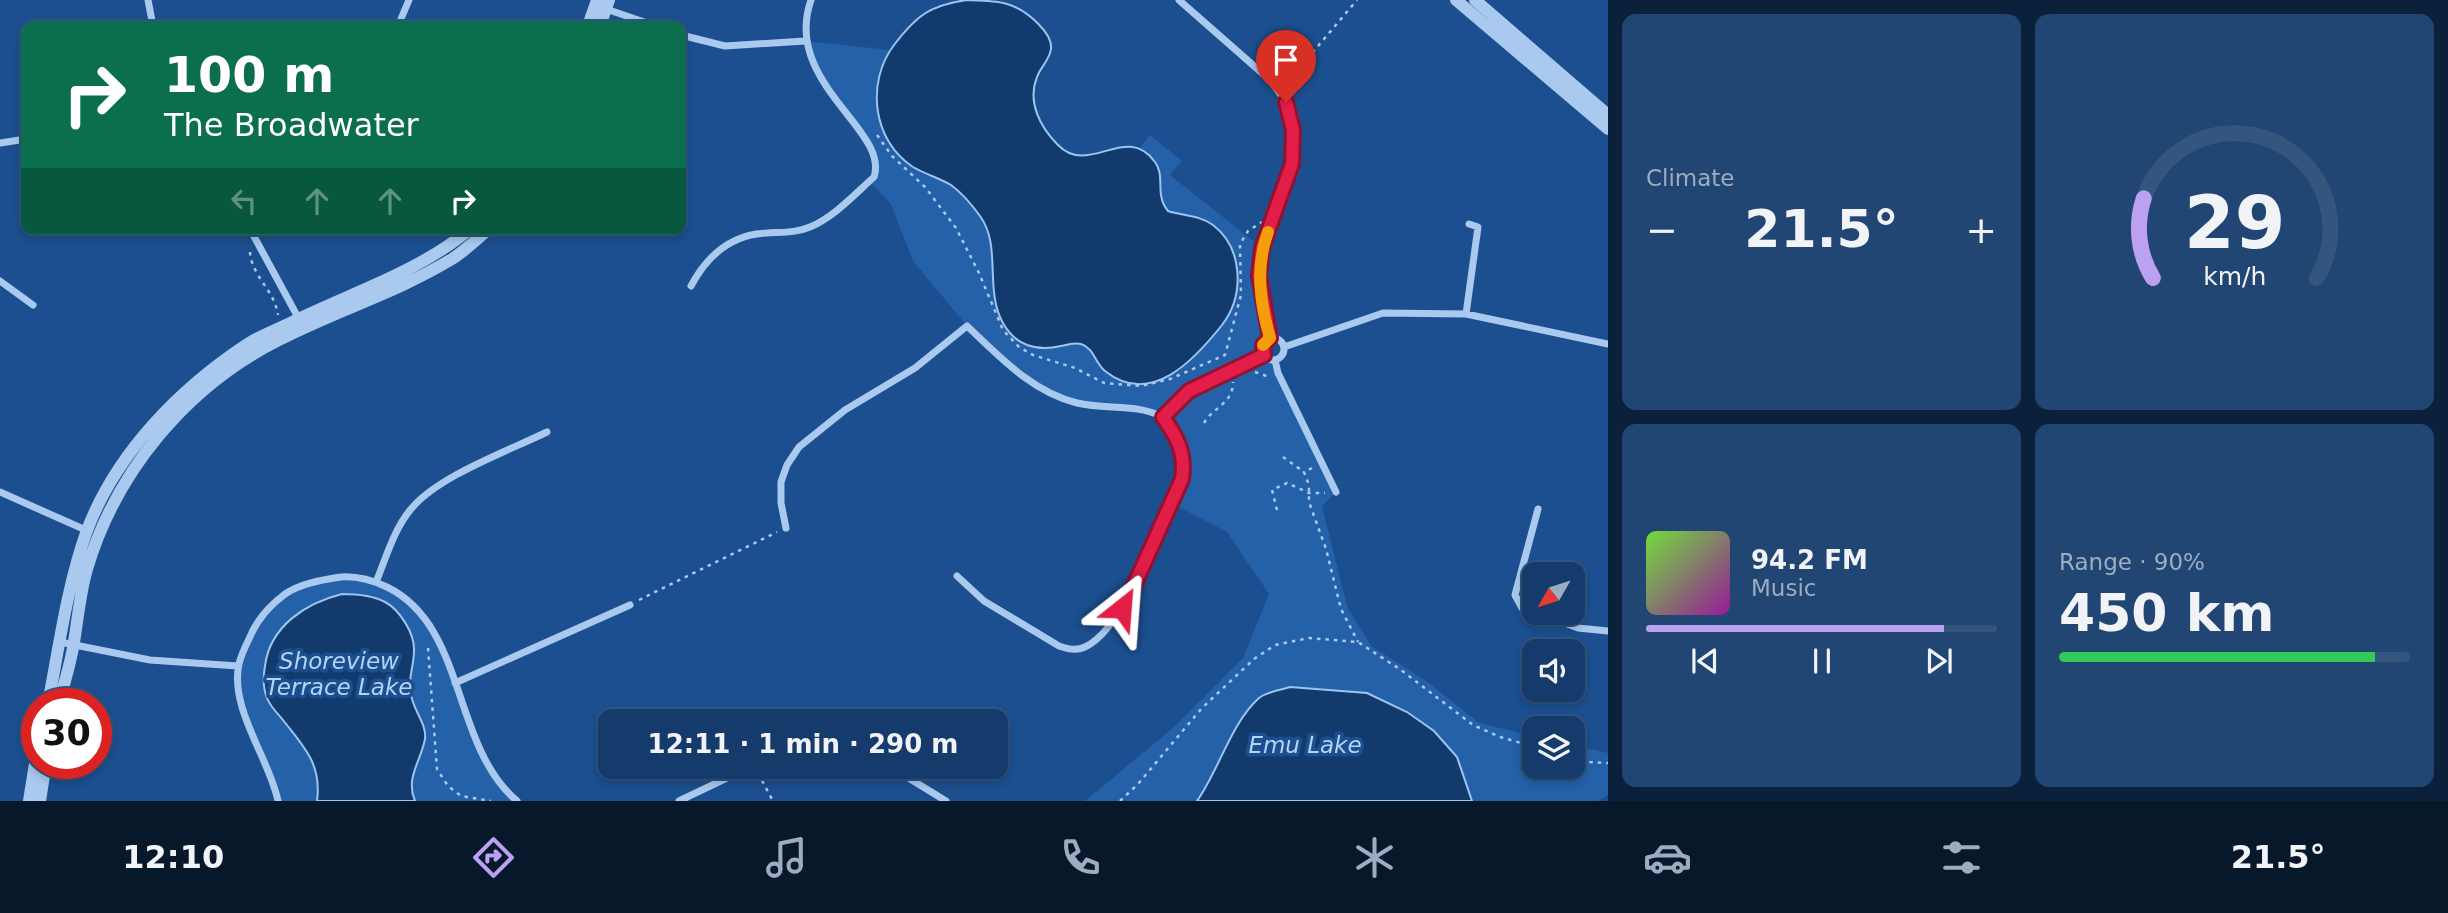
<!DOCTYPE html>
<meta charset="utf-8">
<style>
:root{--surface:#143b6b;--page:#214673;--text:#f1f3f6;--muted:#9dadc1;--line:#33557e;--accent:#bca0f2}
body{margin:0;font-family:"DejaVu Sans",sans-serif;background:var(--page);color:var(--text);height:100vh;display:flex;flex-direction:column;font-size:26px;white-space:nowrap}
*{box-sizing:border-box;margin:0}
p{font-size:23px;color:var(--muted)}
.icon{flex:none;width:38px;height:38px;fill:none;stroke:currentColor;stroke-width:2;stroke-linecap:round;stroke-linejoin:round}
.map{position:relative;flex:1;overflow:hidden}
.drawer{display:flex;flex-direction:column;gap:14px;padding:14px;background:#0b203b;width:840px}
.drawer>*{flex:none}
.top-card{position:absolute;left:21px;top:21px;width:665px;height:214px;border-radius:14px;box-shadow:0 4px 10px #0003,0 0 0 2px var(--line);background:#0b6e4f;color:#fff;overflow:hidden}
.needle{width:46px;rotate:231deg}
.controls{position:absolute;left:1522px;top:562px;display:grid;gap:14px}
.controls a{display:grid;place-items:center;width:63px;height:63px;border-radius:14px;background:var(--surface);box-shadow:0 4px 10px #0003,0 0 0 2px var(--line);font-size:35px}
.speed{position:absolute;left:21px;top:688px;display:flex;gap:14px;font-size:35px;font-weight:700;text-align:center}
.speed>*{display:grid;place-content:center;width:91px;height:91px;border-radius:50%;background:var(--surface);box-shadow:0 4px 10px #0003,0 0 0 2px var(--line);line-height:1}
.speed .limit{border:10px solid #d22;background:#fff;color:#111}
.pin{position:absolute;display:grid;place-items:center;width:60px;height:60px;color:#fff;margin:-72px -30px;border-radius:50% 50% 50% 0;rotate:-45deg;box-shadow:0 0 7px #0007}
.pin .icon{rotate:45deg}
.me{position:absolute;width:77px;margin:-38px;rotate:28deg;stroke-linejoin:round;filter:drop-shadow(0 0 5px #0008)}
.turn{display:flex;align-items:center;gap:24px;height:147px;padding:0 28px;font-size:32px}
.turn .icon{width:91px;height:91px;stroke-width:2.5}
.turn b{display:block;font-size:49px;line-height:60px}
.lanes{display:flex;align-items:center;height:66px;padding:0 28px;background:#0003;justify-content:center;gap:35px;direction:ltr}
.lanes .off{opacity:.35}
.big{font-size:52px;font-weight:600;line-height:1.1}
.drawer .tile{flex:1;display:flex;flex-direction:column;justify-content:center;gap:10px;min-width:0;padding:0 24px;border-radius:14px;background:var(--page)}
.drawer .dial{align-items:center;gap:0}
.dial svg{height:182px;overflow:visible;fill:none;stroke:var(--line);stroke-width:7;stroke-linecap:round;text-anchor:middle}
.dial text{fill:var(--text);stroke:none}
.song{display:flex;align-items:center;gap:21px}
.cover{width:84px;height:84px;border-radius:10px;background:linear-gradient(135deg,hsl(100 70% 55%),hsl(300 70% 35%))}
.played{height:7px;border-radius:4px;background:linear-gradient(90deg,var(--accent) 85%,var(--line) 85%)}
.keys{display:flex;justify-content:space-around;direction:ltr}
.heat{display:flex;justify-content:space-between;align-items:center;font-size:38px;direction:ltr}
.charge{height:10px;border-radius:5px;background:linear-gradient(90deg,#34c759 90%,var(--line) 0)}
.drawer .tiles{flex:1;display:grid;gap:14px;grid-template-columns:repeat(2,1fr)}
.trip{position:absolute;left:598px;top:709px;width:410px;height:70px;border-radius:14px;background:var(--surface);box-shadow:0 4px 10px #0003,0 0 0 2px var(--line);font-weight:600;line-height:70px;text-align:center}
.menu{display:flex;height:112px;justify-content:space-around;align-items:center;background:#08182b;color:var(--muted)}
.menu .icon{width:49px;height:49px}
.menu .active{color:var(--accent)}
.menu b{font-size:32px;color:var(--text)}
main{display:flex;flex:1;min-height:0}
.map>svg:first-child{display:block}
.green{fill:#2461a8}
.water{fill:#123a6d;stroke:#9cc4f0;stroke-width:2}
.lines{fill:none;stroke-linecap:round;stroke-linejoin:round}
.path{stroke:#a9c9ee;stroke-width:2.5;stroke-dasharray:3.5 5;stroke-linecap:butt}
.minor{stroke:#a9c9ee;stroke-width:7}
.tertiary{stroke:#a9c9ee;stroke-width:12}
.route-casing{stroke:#92132f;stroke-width:18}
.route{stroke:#e11d48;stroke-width:12}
.slow{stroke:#f59e0b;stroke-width:12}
.labels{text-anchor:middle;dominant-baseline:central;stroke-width:7;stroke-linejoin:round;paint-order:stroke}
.water-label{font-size:23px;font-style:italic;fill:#b5d3f5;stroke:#1b4f8f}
</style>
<main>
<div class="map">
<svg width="1608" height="801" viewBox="0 0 1608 801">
<rect width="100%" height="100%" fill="#1b4f8f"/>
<path class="green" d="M805 41 890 50 880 69 875 94 879 117 912 166 952 186 981 217 990 234 1001 321 1012 336 1026 346H1062L1072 343 1085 345 1091 350 1102 369 1140 384 1160 380 1181 370 1195 216 1168 212C1156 196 1163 193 1160 178 1157 168 1147 154 1139 149L1150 135 1182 161 1170 175 1262 248 1259 277 1270 338 1263 345C1263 353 1265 357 1272 360L1336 492 1322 506 1347 606 1371 646 1425 680 1479 723 1535 736V766H1573V745L1608 753V795L1598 801H1472L1457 757 1290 687 1260 696 1242 720 1208 786 1197 801H1085L1174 727 1243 658 1269 594 1227 532 1171 503 1184 463 1163 417 1150 411 1097 407 1049 393 967 326 913 261 891 204 869 181 877 170 866 140 820 77Z
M348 577 395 591 432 629 478 747 517 801H415C404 775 427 755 425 730 425 723 417 718 414 711 410 700 410 688 410 677L362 595 342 594 312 604 274 709C298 739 322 760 317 801H278C256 744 213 666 266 613 273 607 282 595 290 591 308 584 330 581 348 577Z"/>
<path class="water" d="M967 0C983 1 1000 0 1015 7 1028 13 1053 33 1051 49 1050 59 1040 68 1037 77 1027 102 1040 127 1058 145 1089 177 1126 122 1155 162 1166 177 1154 194 1168 211 1183 216 1199 215 1213 225 1243 248 1245 295 1222 325 1195 359 1151 408 1105 371 1095 363 1094 348 1081 344 1073 342 1068 345 1061 346 1036 352 1015 345 1003 323 984 289 1002 246 980 216 972 205 962 193 951 185 939 178 925 174 913 167 872 140 866 82 894 45 916 16 930 5 967 0Z
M342 594C356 594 372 595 385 602 400 610 415 634 414 651 414 664 409 676 410 689 411 709 427 722 425 739 421 761 405 778 415 801H317C322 764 304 747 283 720 277 713 270 706 267 698 263 688 263 677 265 666 270 626 306 603 342 594Z
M1290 687 1367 693 1407 712 1434 731 1457 757 1472 801H1197C1219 770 1231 723 1259 698 1266 692 1281 690 1290 687Z"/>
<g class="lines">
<path class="path" d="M1285 85 1357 0
M877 135 892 156 925 187 956 228 979 273 1003 330 1019 347 1033 355 1075 368 1104 383 1141 386 1170 379 1225 355 1241 295 1240 244 1248 231 1262 222
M250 252C252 277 274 289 278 315
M1255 372 1269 377
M1204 423C1213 407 1233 404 1233 382
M1283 457 1304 472
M1312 468 1304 472 1309 485V502L1326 549 1341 609 1358 642
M1277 510 1272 490 1287 483 1309 493H1325
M639 600 777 532
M428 648 437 769 448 786 461 796 491 801
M33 739 37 722
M1573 757 1590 762 1608 763
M758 773 773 801
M1120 801 1138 784 1202 708 1254 659 1275 645 1309 638 1358 642 1401 670 1473 725 1500 737 1535 747"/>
<path class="minor" d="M148 0 153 26
M1179 0 1270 80 1286 102 1293 130 1292 164 1262 248 1259 277 1270 338
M603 8 656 26
M398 26 409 0
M681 35 725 46 805 41
M0 143 26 139
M250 229 300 321
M0 281 33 305
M691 286C707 256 731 234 767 233 782 232 796 233 810 227 834 217 855 194 874 177 890 130 782 83 811 0
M1466 314 1478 227 1469 224
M1262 349a11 11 0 1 1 22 0a11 11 0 1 1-22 0Z
M1284 347 1383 313 1466 314 1608 344
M1275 360 1278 373 1336 492
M0 492 88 531
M786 528 781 503V482L787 465 799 447 845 410 915 368 967 326C1000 357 1032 392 1077 403 1107 410 1135 403 1163 417L1189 391 1264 355
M957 576 984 601 1059 646C1068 649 1076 651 1085 647 1125 629 1164 520 1182 479 1186 453 1177 437 1163 417
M376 582C386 558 394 529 411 509 438 476 508 451 547 432
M1535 612 1522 608 1515 595 1538 509
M1535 612 1578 628 1608 631
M60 642 150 660 238 666
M455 683 630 605
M889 766 946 801
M278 801C270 760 229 708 239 664 241 655 245 647 249 639 256 621 269 606 285 594 301 583 322 580 341 577 357 576 372 580 387 587 467 626 451 745 517 801
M679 801 752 766"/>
<path class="tertiary" d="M1456 0 1608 129
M1475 0 1608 115
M588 26 597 0
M600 26 609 0
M48 704C59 647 67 587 86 533 115 454 180 388 249 343 262 335 278 329 292 322 351 293 419 272 470 229
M59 704C64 683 71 663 74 642 78 618 80 593 87 569 116 471 187 386 279 340 335 311 398 292 452 259 465 251 477 239 489 229
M29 801 37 751
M40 801 46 763"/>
</g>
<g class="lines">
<defs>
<path id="route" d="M1122 608 1133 588 1182 479C1186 453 1177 437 1163 417L1189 391 1264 355 1263 345 1270 338 1259 276 1262 248 1292 164 1293 130 1286 102"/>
</defs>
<use href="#route" class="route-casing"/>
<use href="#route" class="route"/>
<path class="slow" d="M1263 345 1270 338C1260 303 1255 267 1268 232"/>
</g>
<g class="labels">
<g class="water-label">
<text x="339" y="661">Shoreview<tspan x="339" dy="26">Terrace Lake</tspan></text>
<text x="1305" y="745">Emu Lake</text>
</g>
</g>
</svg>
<div class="controls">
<a><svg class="needle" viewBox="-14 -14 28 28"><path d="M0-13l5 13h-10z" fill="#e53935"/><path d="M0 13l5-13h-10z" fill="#9dadc1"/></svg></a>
<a><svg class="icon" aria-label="sound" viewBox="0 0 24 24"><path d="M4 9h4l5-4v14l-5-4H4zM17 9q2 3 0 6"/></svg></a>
<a><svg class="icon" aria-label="layers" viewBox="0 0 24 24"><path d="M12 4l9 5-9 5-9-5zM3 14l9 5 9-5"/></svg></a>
</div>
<div class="speed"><div class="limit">30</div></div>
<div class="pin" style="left:1286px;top:102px;background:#d93025"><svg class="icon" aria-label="arrive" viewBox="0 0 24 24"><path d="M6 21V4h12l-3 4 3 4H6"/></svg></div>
<svg class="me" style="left:1122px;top:608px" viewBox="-20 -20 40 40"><path d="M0-17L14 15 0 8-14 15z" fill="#e11d48" stroke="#fff" stroke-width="4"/></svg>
<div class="trip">12:11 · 1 min · 290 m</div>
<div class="top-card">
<div class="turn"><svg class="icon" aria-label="right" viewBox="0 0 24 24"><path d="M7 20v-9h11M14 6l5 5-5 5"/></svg><div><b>100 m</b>The Broadwater</div></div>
<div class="lanes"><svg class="icon off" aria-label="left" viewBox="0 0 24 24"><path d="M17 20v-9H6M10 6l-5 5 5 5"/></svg><svg class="icon off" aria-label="ahead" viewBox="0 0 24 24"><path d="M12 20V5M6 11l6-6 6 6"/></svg><svg class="icon off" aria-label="ahead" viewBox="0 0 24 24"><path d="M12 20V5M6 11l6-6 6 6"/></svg><svg class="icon" aria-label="right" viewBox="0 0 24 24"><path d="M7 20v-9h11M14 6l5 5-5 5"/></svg></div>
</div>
</div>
<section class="drawer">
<div class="tiles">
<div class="tile"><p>Climate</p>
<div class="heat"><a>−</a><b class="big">21.5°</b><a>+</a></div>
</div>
<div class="tile dial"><svg viewBox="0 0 100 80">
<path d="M14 69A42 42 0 1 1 86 69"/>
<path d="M14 69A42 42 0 0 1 10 34" stroke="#bca0f2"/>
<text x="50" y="56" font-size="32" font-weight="700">29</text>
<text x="50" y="72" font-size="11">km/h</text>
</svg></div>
<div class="tile">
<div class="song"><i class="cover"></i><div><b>94.2 FM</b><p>Music</p></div></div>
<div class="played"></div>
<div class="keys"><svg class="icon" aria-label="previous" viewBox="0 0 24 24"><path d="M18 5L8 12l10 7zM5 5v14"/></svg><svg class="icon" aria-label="pause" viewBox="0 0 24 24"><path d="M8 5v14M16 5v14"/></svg><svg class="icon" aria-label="next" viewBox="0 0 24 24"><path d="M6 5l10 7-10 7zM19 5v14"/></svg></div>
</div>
<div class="tile"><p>Range · 90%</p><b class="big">450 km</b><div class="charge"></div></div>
</div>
</section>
</main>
<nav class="menu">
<b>12:10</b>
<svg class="icon active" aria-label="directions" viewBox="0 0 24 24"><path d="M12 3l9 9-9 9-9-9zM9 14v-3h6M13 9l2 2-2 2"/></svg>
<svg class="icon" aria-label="music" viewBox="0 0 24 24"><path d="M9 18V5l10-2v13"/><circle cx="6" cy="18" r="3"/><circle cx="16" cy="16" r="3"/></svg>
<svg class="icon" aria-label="phone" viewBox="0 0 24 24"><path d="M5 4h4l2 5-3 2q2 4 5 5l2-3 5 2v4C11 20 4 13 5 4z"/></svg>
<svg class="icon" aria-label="climate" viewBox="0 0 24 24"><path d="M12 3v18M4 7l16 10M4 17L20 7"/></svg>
<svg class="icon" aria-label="car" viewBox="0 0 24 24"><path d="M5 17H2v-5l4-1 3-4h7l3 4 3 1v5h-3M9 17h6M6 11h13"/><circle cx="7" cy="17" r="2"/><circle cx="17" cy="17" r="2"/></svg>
<svg class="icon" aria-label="filters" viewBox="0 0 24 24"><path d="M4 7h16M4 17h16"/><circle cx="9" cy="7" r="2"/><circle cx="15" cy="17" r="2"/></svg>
<b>21.5°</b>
</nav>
